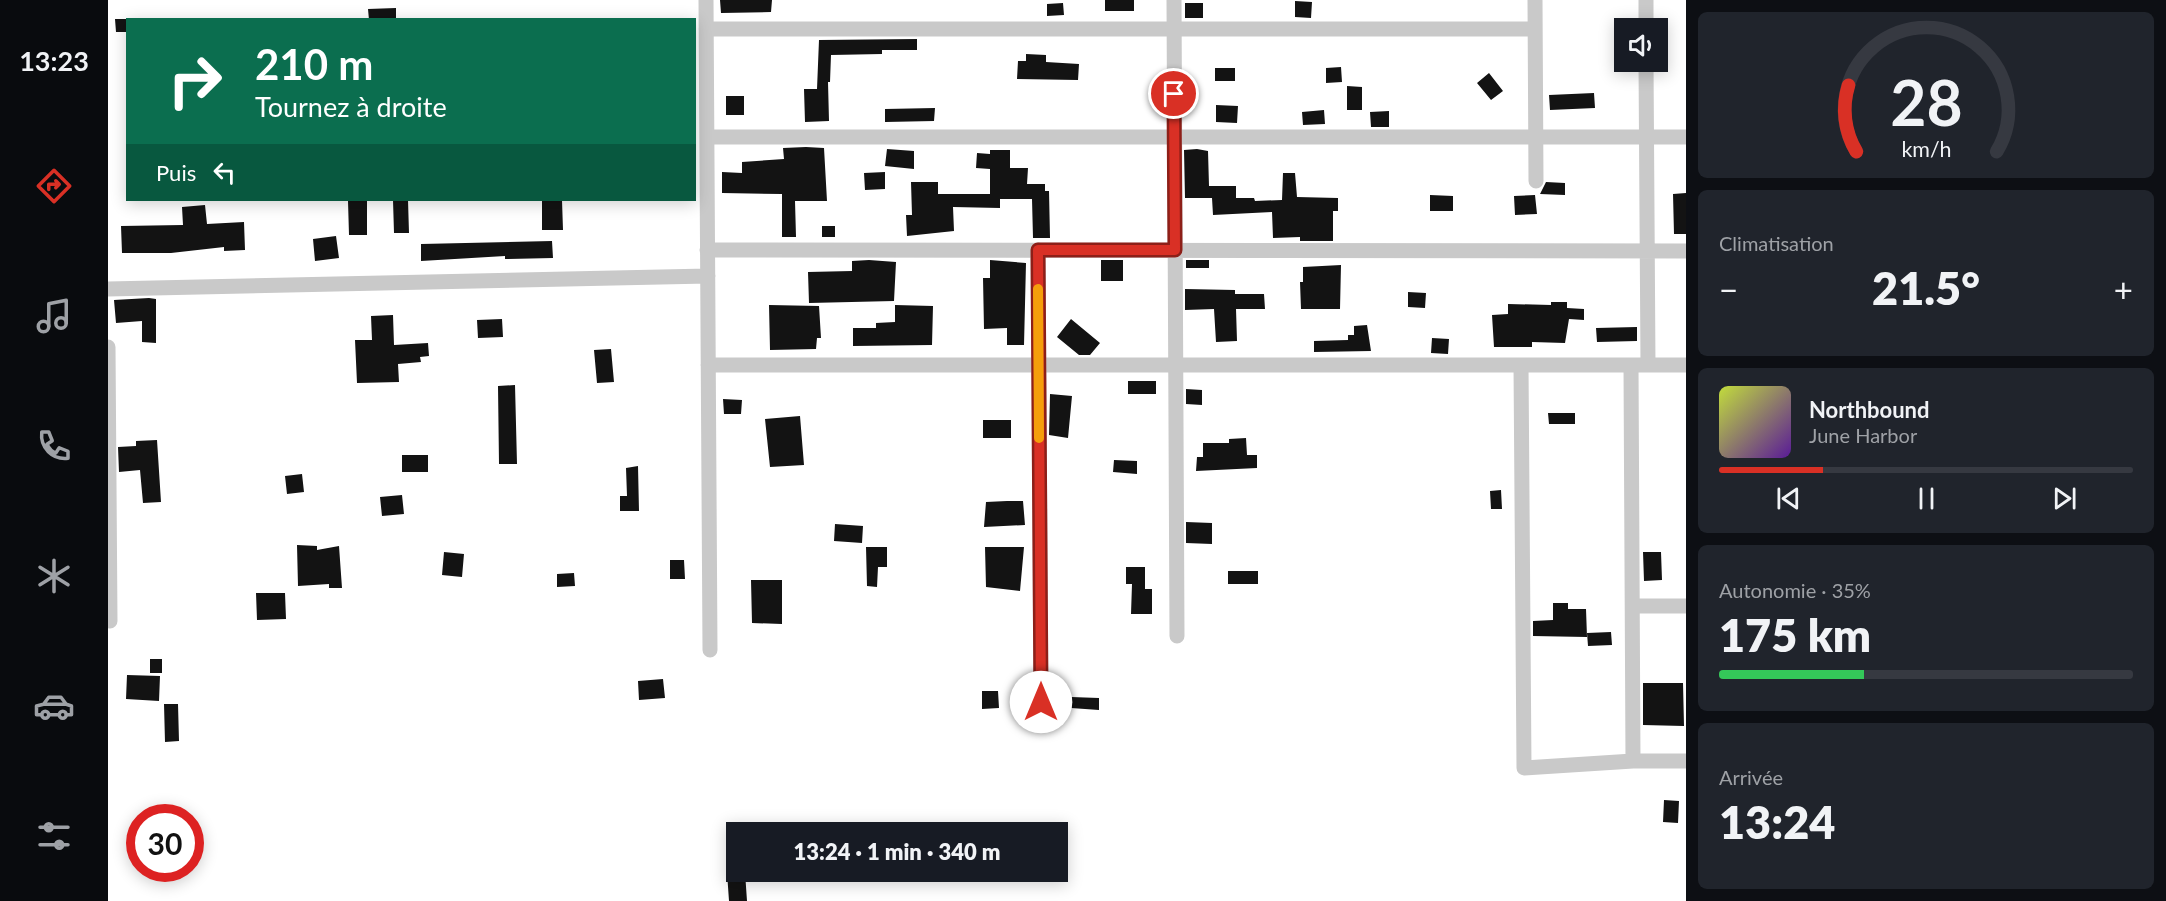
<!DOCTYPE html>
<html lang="fr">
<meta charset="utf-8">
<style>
:root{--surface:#171b24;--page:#20242c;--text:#f1f3f6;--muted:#9ea1a6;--line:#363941;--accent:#d93025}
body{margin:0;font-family:Lato,sans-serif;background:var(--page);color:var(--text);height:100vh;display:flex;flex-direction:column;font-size:22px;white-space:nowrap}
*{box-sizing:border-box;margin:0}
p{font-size:20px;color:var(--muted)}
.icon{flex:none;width:33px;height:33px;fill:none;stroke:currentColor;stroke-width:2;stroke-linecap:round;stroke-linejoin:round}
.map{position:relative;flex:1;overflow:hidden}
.panel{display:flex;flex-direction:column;gap:12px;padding:12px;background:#0d0f14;width:480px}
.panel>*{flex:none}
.top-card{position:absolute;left:18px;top:18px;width:570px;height:183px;border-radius:0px;box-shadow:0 3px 15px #0003;background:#0b6e4f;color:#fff;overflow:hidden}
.buttons{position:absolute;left:1506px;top:18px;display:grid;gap:12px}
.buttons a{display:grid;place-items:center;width:54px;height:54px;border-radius:0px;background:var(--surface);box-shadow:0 3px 15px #0003;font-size:30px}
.speed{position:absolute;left:18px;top:804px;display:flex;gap:12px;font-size:30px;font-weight:700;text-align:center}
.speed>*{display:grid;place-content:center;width:78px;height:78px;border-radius:50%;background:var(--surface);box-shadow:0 3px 15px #0003;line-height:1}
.speed .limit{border:9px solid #d22;background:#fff;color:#111}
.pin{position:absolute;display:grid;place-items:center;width:51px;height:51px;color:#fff;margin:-26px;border:3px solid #fff;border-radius:50%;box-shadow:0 2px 6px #0007}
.me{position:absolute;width:66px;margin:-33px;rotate:0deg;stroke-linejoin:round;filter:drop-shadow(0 0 4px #0008)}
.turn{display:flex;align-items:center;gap:21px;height:126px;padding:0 30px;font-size:27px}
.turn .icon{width:78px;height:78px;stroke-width:2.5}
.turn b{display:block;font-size:42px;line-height:51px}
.then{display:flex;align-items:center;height:57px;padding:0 30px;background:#0003;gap:12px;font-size:22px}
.big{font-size:45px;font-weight:800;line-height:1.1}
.panel .card{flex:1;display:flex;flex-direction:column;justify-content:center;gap:9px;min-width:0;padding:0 21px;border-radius:9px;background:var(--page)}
.panel .dial{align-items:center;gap:0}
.dial svg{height:156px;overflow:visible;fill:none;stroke:var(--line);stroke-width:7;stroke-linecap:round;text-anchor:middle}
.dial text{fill:var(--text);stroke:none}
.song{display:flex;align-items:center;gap:18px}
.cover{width:72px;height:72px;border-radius:9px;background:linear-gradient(135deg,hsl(70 70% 55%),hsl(270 70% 35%))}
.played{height:6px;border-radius:3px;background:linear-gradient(90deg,var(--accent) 25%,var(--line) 25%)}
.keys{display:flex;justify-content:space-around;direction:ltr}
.heat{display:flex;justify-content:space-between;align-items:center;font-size:33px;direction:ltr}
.charge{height:9px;border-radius:4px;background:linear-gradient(90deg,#34c759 35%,var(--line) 0)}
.trip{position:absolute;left:618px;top:822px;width:342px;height:60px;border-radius:0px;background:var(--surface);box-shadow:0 3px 15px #0003;font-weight:800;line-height:60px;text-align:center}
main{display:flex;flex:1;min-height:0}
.menu{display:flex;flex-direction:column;width:108px;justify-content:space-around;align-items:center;background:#090b0e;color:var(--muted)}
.menu .icon{width:42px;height:42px}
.menu .on{color:var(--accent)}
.menu b{font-size:27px;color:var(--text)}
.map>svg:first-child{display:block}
.building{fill:#131313}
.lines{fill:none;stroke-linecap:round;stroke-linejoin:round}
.minor{stroke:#c9c9c9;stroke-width:15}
.route-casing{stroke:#8d1f18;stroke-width:15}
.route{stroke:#d93025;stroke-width:10}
.slow{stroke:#f59e0b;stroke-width:10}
</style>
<main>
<nav class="menu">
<b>13:23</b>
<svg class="icon on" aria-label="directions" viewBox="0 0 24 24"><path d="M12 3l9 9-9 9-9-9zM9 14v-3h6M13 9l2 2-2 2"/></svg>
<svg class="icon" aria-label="music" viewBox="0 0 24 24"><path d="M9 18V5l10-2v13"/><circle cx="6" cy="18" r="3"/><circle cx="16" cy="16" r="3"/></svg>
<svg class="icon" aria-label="phone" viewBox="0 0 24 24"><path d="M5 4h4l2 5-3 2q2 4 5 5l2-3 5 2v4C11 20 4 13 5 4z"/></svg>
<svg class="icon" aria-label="climate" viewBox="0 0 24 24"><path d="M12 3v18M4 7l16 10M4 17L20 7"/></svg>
<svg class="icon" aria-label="car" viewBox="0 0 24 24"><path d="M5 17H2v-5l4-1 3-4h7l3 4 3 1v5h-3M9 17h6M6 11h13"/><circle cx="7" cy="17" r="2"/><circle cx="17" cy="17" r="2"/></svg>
<svg class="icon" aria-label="filters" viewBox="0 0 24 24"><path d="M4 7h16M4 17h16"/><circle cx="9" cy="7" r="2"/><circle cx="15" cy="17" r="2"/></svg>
</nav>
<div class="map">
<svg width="1578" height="901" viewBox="0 0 1578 901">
<rect width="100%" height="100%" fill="#fff"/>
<path class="building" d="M612 0H664L663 12 613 13Z
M997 0H1026V11H997Z
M1187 1 1204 2 1203 18 1187 17Z
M955 3 956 15 939 16V4Z
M1077 3H1095V18H1077Z
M288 8V20H261L260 9Z
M7 19H18L19 32H8Z
M809 39V50H774V54L723 55 722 82H720L721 121 697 122 696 89H709L711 40Z
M918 54 938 55V62L971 64 970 80 909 79 910 61H918Z
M1233 67 1234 82 1218 83V68Z
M1107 68H1127V81H1107Z
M1381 73 1395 91 1383 100 1369 83Z
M1239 86 1254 87V110H1239Z
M1486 93 1487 108 1442 110 1441 95Z
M618 96H636V115H618Z
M1108 105 1130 106 1129 123 1108 122Z
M827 108 826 121 777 122V109Z
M1216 110 1217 124 1195 125 1194 112Z
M1281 111V127H1263L1262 112Z
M698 147 716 148 719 201H687L688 237H674V194L614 193V172L634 173V162L676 159 675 148Z
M779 149 806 151V169L777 166Z
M1089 149 1100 151 1101 186H1128V198H1146L1147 201 1174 200 1175 173H1187L1189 197 1230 198V211H1225V241H1192V237L1165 238 1164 212 1105 215 1104 198H1077L1076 150Z
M882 150H902V168H920L919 184H937V191H941L942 238H925L924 199H892V208L845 207 846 231 799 236 798 215H804L803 182H830V194H882V169L868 168 869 153 882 154Z
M777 172V189L757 190 756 173Z
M1438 182 1457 183V195L1432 194Z
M1578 193V234H1566L1565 194Z
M1322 195 1345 196V211H1322Z
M1427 195 1429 214 1407 215 1406 196Z
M285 200H300L301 233H286Z
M434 200H454L455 230H434Z
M240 201H259V235H241Z
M97 205 99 224 136 222 137 250 116 251V247L63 253H14L13 226 75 225 74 207Z
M714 226H727V237H714Z
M228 236 231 258 207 261 205 239Z
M444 241 445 258 397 259V256L313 261V244Z
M761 260 788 262 786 301 701 303 700 272 744 271V261Z
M882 260 918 263 916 345H899V328L876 329 875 278H882Z
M993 260H1015V281H993Z
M1078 260H1101V268H1078Z
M1233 265 1232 309H1193L1192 282H1195V267Z
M1077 289 1127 290V294H1156L1157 309H1128L1129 341 1108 342 1106 309 1077 310Z
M1300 292 1318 293 1317 308 1300 307Z
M41 298 48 299V343L34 342V321L8 323 6 300Z
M1443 302H1459V308L1476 309V320L1461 319 1457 343 1424 342V347H1386L1384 315 1400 314V304L1443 305Z
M661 305 711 306 713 338H709L708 349 662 350Z
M787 305 825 306 824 345 745 346V328H768V323L787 322Z
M285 315 286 345 320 343 321 356 312 357 313 362 290 364 291 382 249 383 247 340H264L263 316Z
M394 319 395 337 370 338 369 320Z
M963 319 992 343 982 355H971L949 337Z
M1259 325 1263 351 1206 352V341L1240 340V335H1246V326Z
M1529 327V341L1489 342 1488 328Z
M1324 338 1341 339 1340 354 1323 353Z
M503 349 506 382 489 383 486 350Z
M1020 381H1048V394H1020Z
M407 385 409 464H391L390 386Z
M1078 389 1094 390V405L1078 404Z
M942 394 964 396 960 438 941 435Z
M615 399 634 400 633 414H616Z
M1440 413H1467V424H1441Z
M692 416 696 465 662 467 657 419Z
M875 420H903V438H875Z
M1138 438 1139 455H1149V468L1088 471 1089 457H1095V443H1121V439Z
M49 440 53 502 35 503 32 470 11 472 10 447 28 446V441Z
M294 455H320V472H294Z
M1006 460 1029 461V474L1005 472Z
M530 466 531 511H512V496H519L518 468Z
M194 474 196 492 179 494 177 476Z
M1393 490 1394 509H1383L1382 491Z
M294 495 296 514 274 516 272 497Z
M899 501H915L917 525 876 527 878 502Z
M1078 522 1104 523V544L1078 543Z
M727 524 755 526 754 543 726 541Z
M189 545 209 546V550L231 546 234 588H221V584L190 586Z
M758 547H779V567H770L769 587 759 586Z
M877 547H916L912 591 878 587Z
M336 552 356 554 354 577 334 575Z
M1535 552H1553L1554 580 1536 581Z
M562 560H576L577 579H562Z
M1018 567H1037V589H1044V614H1023L1024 584H1018Z
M1120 571H1150V584H1120Z
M466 573 467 586 449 587V574Z
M643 580H674V624L644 623Z
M148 593H177L178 619 149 620Z
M1445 603H1460V609H1478L1479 637 1425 636V621L1445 620Z
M1503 632 1504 645 1480 646 1479 633Z
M42 659H54V673H42Z
M19 675 52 676 51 701 18 699Z
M555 679 557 698 531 700 530 681Z
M1535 683H1575L1576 726 1535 725Z
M874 691H890L891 708 874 709Z
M963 697 991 698V710L963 708Z
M56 704H70L71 741 57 742Z
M1556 800 1571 801 1570 823 1555 822Z
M619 872H637L639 901H621Z"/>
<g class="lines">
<path class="minor" d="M598 0 602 650
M1066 0 1069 636
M1427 0 1428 181
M1538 0V28
M598 29H1427
M1538 62 1540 365
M599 137H1578
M599 250 1578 251
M930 250 933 702
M0 289 600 276
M0 347 2 621
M600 365H1578
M1413 365 1416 768 1525 761H1578
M1523 365 1525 761
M1525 606H1578"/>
</g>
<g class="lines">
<defs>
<path id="route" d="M933 702 930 250H1067L1066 94"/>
</defs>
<use href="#route" class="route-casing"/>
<use href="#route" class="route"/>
<path class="slow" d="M930 289 931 438"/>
</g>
</svg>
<div class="buttons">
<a><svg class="icon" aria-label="sound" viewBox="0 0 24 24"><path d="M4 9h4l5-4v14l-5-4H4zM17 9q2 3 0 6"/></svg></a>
</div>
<div class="speed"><div class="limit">30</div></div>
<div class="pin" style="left:1066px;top:94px;background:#d93025"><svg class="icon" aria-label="arrive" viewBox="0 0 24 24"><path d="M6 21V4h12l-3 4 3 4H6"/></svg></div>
<svg class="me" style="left:933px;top:702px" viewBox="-20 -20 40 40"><circle r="19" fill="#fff"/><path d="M0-13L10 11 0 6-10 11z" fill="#d93025"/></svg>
<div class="trip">13:24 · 1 min · 340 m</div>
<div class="top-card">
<div class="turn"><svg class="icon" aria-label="right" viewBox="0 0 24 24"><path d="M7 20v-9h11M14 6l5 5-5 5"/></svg><div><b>210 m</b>Tournez à droite</div></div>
<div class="then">Puis<svg class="icon" aria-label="left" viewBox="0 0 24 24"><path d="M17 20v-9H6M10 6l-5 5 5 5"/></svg></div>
</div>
</div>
<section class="panel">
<div class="card dial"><svg viewBox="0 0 100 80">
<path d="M14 69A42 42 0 1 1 86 69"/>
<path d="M14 69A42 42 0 0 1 10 35" stroke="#d93025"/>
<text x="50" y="56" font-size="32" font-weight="700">28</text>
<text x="50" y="72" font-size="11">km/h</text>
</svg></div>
<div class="card"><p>Climatisation</p>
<div class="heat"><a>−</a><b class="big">21.5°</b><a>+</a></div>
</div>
<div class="card">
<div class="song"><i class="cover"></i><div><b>Northbound</b><p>June Harbor</p></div></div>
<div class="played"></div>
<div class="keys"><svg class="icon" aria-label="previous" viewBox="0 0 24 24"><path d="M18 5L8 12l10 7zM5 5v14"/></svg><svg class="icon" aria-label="pause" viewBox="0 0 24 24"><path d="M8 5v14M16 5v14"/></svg><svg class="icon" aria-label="next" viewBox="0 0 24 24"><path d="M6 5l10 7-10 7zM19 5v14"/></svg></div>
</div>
<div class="card"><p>Autonomie · 35%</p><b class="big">175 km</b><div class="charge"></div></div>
<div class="card"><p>Arrivée</p><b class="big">13:24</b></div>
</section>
</main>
